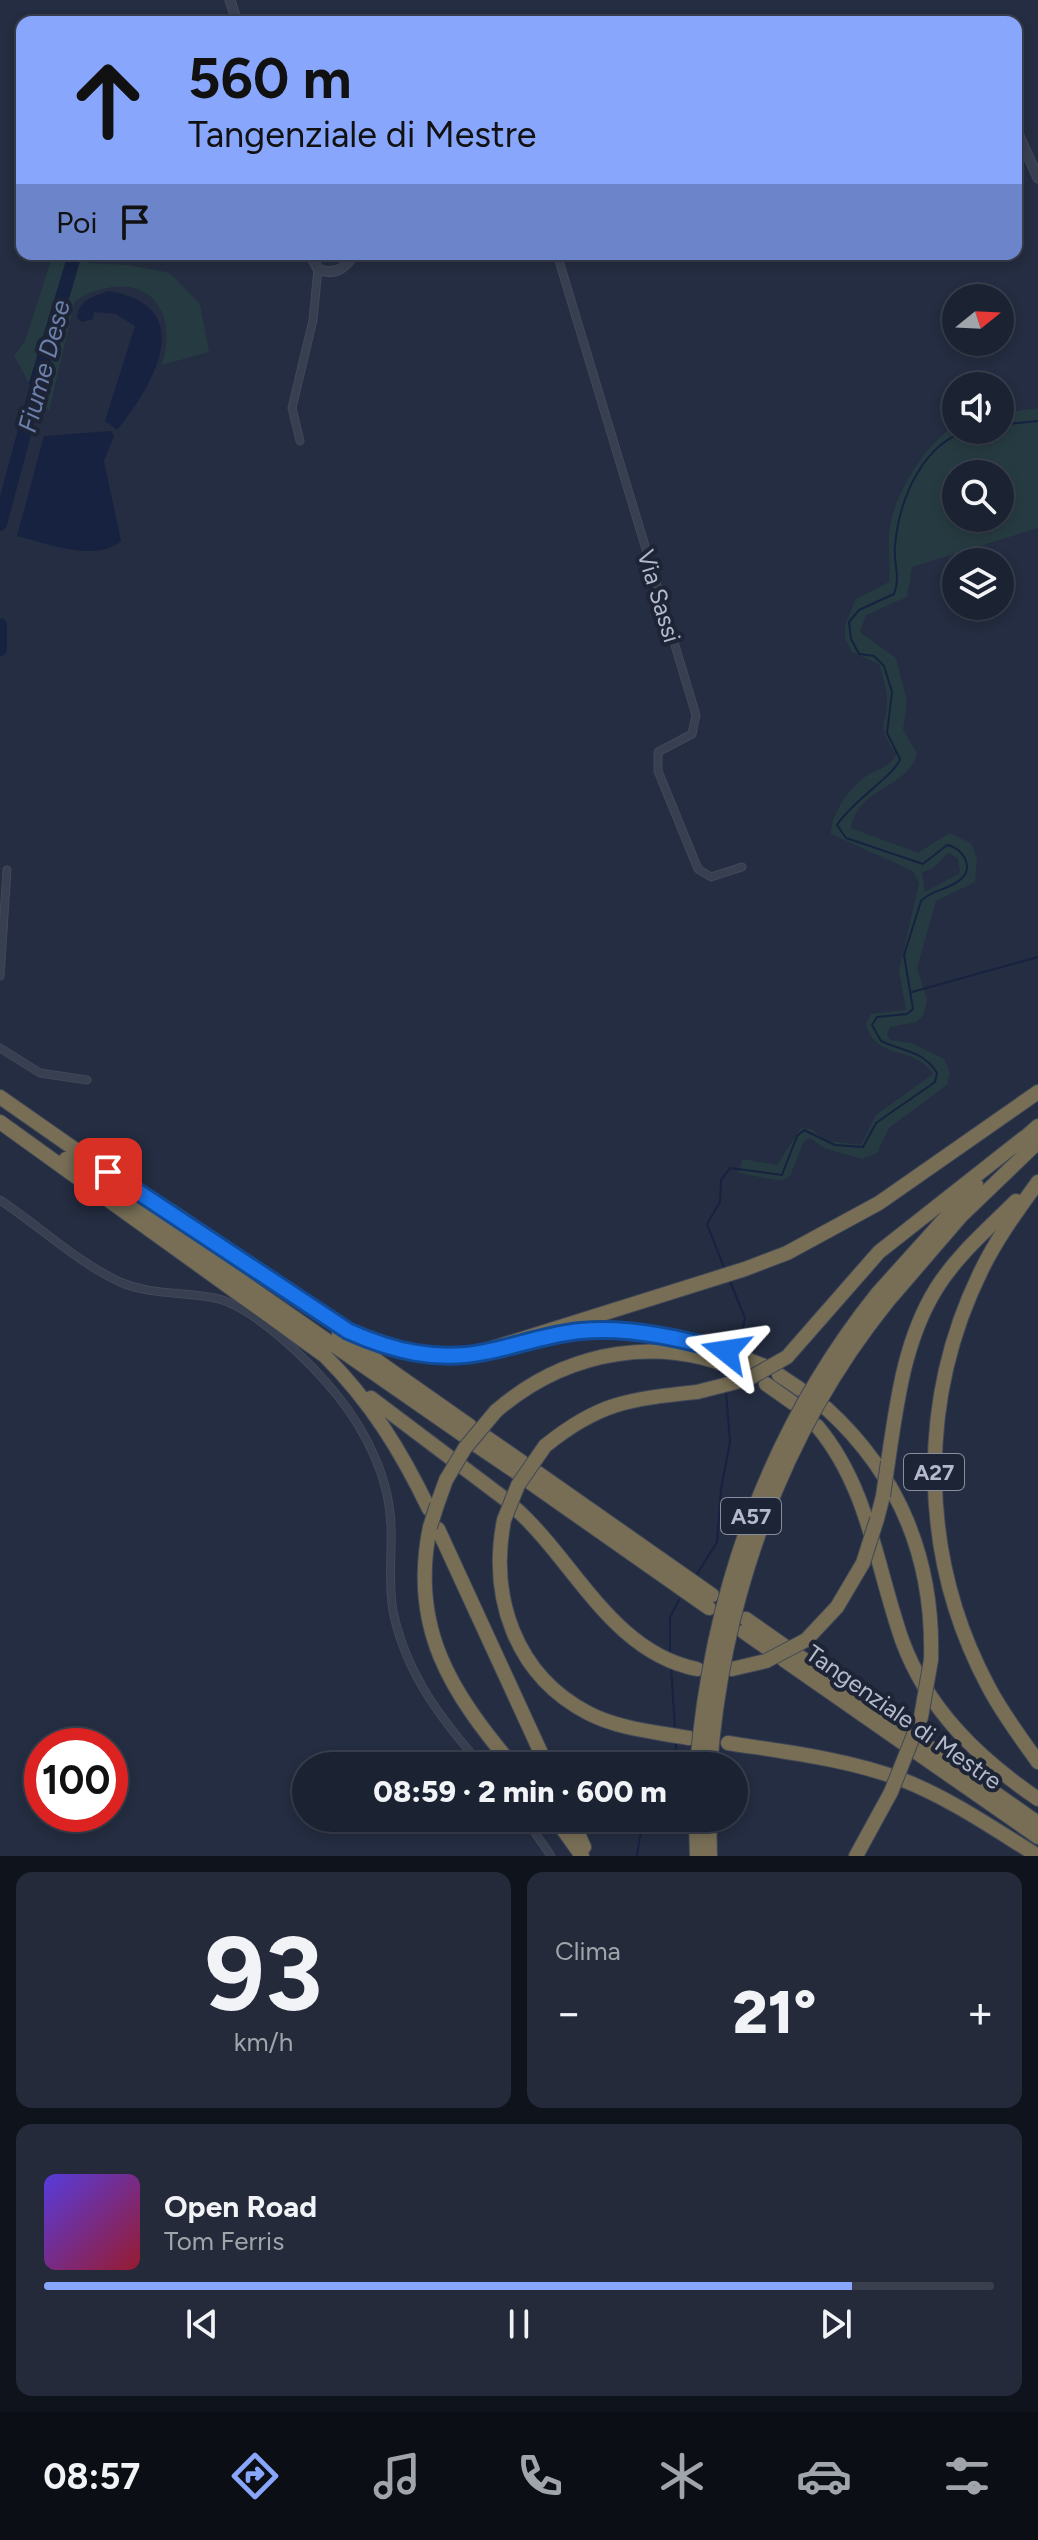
<!DOCTYPE html>
<html lang="it">
<meta charset="utf-8">
<style>
:root{--surface:#1b2231;--page:#242a39;--text:#f1f3f6;--muted:#a0a4ab;--line:#393f4d;--accent:#88a6fc}
body{margin:0;font-family:Figtree,sans-serif;background:var(--page);color:var(--text);height:100vh;display:flex;flex-direction:column;font-size:30px;white-space:nowrap}
*{box-sizing:border-box;margin:0}
p{font-size:26px;color:var(--muted)}
.icon{flex:none;width:44px;height:44px;fill:none;stroke:currentColor;stroke-width:2;stroke-linecap:round;stroke-linejoin:round}
.map{position:relative;height:1856px;overflow:hidden}
.panel{display:flex;flex-direction:column;gap:16px;padding:16px;background:#0f131b;flex:1}
.panel>*{flex:none}
.guide{position:absolute;left:16px;top:16px;width:1006px;height:244px;border-radius:16px;box-shadow:0 4px 12px #0003,0 0 0 2px var(--line);background:#88a6fc;color:#111;overflow:hidden}
.needle{width:52px;rotate:72deg}
.buttons{position:absolute;left:942px;top:284px;display:grid;gap:16px}
.buttons a{display:grid;place-items:center;width:72px;height:72px;border-radius:50%;background:var(--surface);box-shadow:0 4px 12px #0003,0 0 0 2px var(--line);font-size:40px}
.speed{position:absolute;left:24px;top:1728px;display:flex;gap:16px;font-size:40px;font-weight:700;text-align:center}
.speed>*{display:grid;place-content:center;width:104px;height:104px;border-radius:50%;background:var(--surface);box-shadow:0 4px 12px #0003,0 0 0 2px var(--line);line-height:1}
.speed .limit{border:12px solid #d22;background:#fff;color:#111}
.pin{position:absolute;display:grid;place-items:center;width:68px;height:68px;color:#fff;margin:-34px;border-radius:16px;box-shadow:0 4px 12px #0006}
.me{position:absolute;width:88px;margin:-44px;rotate:285deg;stroke-linejoin:round;filter:drop-shadow(0 0 6px #0008)}
.turn{display:flex;align-items:center;gap:28px;height:168px;padding:0 40px;font-size:36px}
.turn .icon{width:104px;height:104px;stroke-width:2.5}
.turn b{display:block;font-size:56px;line-height:68px}
.then{display:flex;align-items:center;height:76px;padding:0 40px;background:#0003;gap:16px;font-size:30px}
.big{font-size:60px;font-weight:800;line-height:1.1}
.panel .widget{flex:1;display:flex;flex-direction:column;justify-content:center;gap:12px;min-width:0;padding:0 28px;border-radius:16px;background:var(--page)}
.panel .dial{align-items:center;gap:0}
.dial b{font-size:104px;line-height:1}
.song{display:flex;align-items:center;gap:24px}
.cover{width:96px;height:96px;border-radius:12px;background:linear-gradient(135deg,hsl(250 70% 55%),hsl(350 70% 35%))}
.played{height:8px;border-radius:4px;background:linear-gradient(90deg,var(--accent) 85%,var(--line) 85%)}
.keys{display:flex;justify-content:space-around;direction:ltr}
.heat{display:flex;justify-content:space-between;align-items:center;font-size:44px;direction:ltr}
.panel .tiles{flex:1;display:grid;gap:16px;grid-template-columns:1fr 1fr}
.widget:last-child{grid-column:span 2}
.trip{position:absolute;left:292px;top:1752px;width:456px;height:80px;border-radius:40px;background:var(--surface);box-shadow:0 4px 12px #0003,0 0 0 2px var(--line);font-weight:800;line-height:80px;text-align:center}
.menu{display:flex;height:128px;justify-content:space-around;align-items:center;background:#0b0e14;color:var(--muted)}
.menu .icon{width:56px;height:56px}
.menu .selected{color:var(--accent)}
.menu b{font-size:36px;color:var(--text)}
.map>svg:first-child{display:block}
.green{fill:#263b41;fill-rule:evenodd}
.water{fill:#16223f}
.lines{fill:none;stroke-linecap:round;stroke-linejoin:round}
.stream{stroke:#16223f;stroke-width:2}
.river{stroke:#16223f;stroke-width:14}
.minor-casing{stroke:#424859;stroke-width:9}
.tertiary-casing{stroke:#424859;stroke-width:11}
.motorway-casing{stroke:#404758;stroke-width:16}
.minor{stroke:#383f50;stroke-width:7}
.tertiary{stroke:#383f50;stroke-width:9}
.motorway{stroke:#776e55;stroke-width:14}
.motorway-bridge-casing{stroke:#404758;stroke-width:16;stroke-linecap:butt}
.motorway-bridge{stroke:#776e55;stroke-width:14}
.route-casing{stroke:#114b97;stroke-width:20}
.route{stroke:#1a73e8;stroke-width:14}
.labels{text-anchor:middle;dominant-baseline:central;stroke-width:8;stroke-linejoin:round;paint-order:stroke}
.shield{fill:#1d2435;stroke:#878d9e;stroke-width:2}
.shield-label{font-size:22px;font-weight:bold;fill:#b5bacb}
.street-label{font-size:24px;fill:#b5bacb;stroke:#1d2435}
.water-label{font-size:26px;font-style:italic;fill:#6c7fab;stroke:#1d2435}
</style>
<div class="map">
<svg width="1038" height="1856" viewBox="0 0 1038 1856">
<rect width="100%" height="100%" fill="#242d41"/>
<path class="green" d="M53 254H68L29 383 14 356 25 341Z
M82 254H91L88 263 128 265 170 273 200 304 209 352 162 365C182 297 133 266 75 301L49 411 40 398Z
M1038 408V528L912 567 907 597 866 615 860 632 896 658 907 701 903 729 917 754C909 788 857 787 851 828L918 853 949 833 971 843 977 858 975 882 936 901 917 968 927 999 924 1014 917 1022 890 1027 887 1035 890 1040 911 1043 944 1059 950 1073 947 1085 889 1128 877 1153 862 1159 824 1148 810 1138 804 1141 790 1176 782 1181 739 1173 742 1159 777 1165 801 1128 811 1129 827 1141 861 1145 876 1115 933 1074C914 1044 876 1062 866 1024L871 1014 906 1010 899 971 919 883 913 871 831 834C831 813 849 789 866 776 877 769 891 767 896 754 874 722 888 728 887 697 886 687 882 674 879 664L852 652 845 639V625L856 599 889 582C891 563 887 544 890 526 895 493 927 442 956 425V430H1000V413ZM1000 474V518H956V474ZM948 853 958 858 960 873 925 892 922 872 932 869Z"/>
<path class="water" d="M68 254H82L40 398 29 383Z
M108 291C198 305 156 382 117 430L105 421 135 326 116 314 94 312 93 319 82 322 77 318C79 300 92 297 108 291Z
M111 431 114 436 104 461 121 541C97 563 45 543 17 536L44 436Z"/>
<g class="lines">
<path class="stream" d="M1000 425 1038 421
M912 992 1038 957
M725 1270 707 1224 720 1202 721 1180 730 1168 782 1175 797 1136 804 1130 835 1145 863 1147 876 1123 935 1082 937 1073C924 1051 902 1051 881 1041L872 1025 877 1017 907 1014 913 1009 904 955 921 901C932 889 950 890 961 879 975 867 962 847 947 845L923 864 846 838 837 825C851 802 895 775 900 759L887 733 892 692 884 666 874 656 859 654 851 639 849 622 859 610 894 594C901 577 893 563 895 546 899 499 923 441 971 430
M729 1279 745 1318 738 1348
M697 1574 717 1542 721 1489 730 1442 726 1392
M670 1652V1617L679 1600
M671 1667 675 1728
M676 1766V1742
M637 1856 641 1830 649 1818"/>
<path class="river" d="M0 524 40 374
M0 625V649"/>
<defs>
<path id="minor" d="M557 254 696 715 692 734 658 752V771L698 869 711 877 742 867
M300 441 292 408 313 320 318 269
M0 976 7 870
M0 1048 40 1073 87 1080
M0 1200C39 1226 77 1262 120 1282 150 1295 184 1292 215 1298 254 1306 312 1364 337 1395 366 1431 390 1479 391 1527 392 1554 388 1583 393 1611 406 1674 441 1719 482 1766
M525 1818 551 1856"/>
<path id="tertiary" d="M230 0 237 22
M1016 129 1038 178
M310 254 318 269C334 276 345 269 354 254"/>
<path id="motorway" d="M0 1097 149 1201
M0 1122 325 1356C371 1402 401 1451 429 1509
M1020 1142 1038 1126
M66 1159 463 1435
M1038 1182C1018 1210 997 1238 982 1269 917 1400 919 1556 988 1686 1002 1713 1020 1737 1038 1762
M142 1196 171 1211 348 1331 415 1354H474L745 1269 787 1253 879 1203 1038 1092
M877 1294 976 1184
M887 1302 961 1216 1038 1142
M566 1333C632 1322 704 1341 764 1366
M339 1334 470 1426
M787 1357 879 1252 1025 1137
M779 1375 800 1389
M766 1384 793 1403
M371 1398 505 1499
M826 1408C900 1475 934 1561 931 1660
M496 1411C568 1349 664 1333 750 1375
M817 1426C869 1488 876 1566 902 1640 927 1709 978 1758 1038 1799
M483 1435 522 1462
M476 1445 516 1472
M545 1446C599 1402 630 1399 697 1392
M888 1462C897 1402 904 1341 936 1289 957 1255 988 1229 1016 1201
M535 1471 712 1595
M528 1481 709 1608
M437 1505 446 1480
M516 1509C575 1562 612 1652 697 1669
M877 1519 883 1496
M504 1520C489 1597 515 1675 588 1713 619 1729 655 1732 689 1738
M430 1527C409 1628 451 1692 513 1766
M438 1529 547 1766
M746 1619 786 1647
M744 1632 774 1653
M806 1640 837 1607 863 1563
M796 1654 1038 1823
M784 1660 1038 1837
M732 1669 766 1661
M728 1743C786 1752 848 1759 903 1780 951 1799 994 1829 1038 1856
M555 1818 582 1856
M571 1818 584 1847
M696 1818 697 1856
M709 1818 710 1856
M856 1856 891 1792"/>
</defs>
<use href="#minor" class="minor-casing"/>
<use href="#tertiary" class="tertiary-casing"/>
<use href="#motorway" class="motorway-casing"/>
<use href="#minor" class="minor"/>
<use href="#tertiary" class="tertiary"/>
<use href="#motorway" class="motorway"/>
<defs>
<path id="motorway-bridge" d="M697 1392 748 1379 787 1357
M446 1480 465 1448 496 1411
M883 1496 888 1462
M504 1520 518 1485 545 1446
M430 1527 437 1505
M863 1563 877 1519
M766 1661 806 1640
M697 1766C711 1594 769 1429 877 1294
M710 1766C723 1598 781 1434 887 1302
M891 1792 921 1717 931 1660"/>
</defs>
<use href="#motorway-bridge" class="motorway-bridge-casing"/>
<use href="#motorway-bridge" class="motorway-bridge"/>
</g>
<g class="lines">
<defs>
<path id="route" d="M108 1172 348 1331C392 1351 437 1362 485 1352 517 1346 547 1334 581 1331 628 1326 681 1338 726 1351"/>
</defs>
<use href="#route" class="route-casing"/>
<use href="#route" class="route"/>
</g>
<g class="labels">
<g class="shield">
<rect x="904" y="1454" width="60" height="36" rx="6"/>
<rect x="721" y="1498" width="60" height="36" rx="6"/>
</g>
<g class="shield-label">
<text x="934" y="1472">A27</text>
<text x="751" y="1516">A57</text>
</g>
<g class="street-label">
<text transform="translate(659 596) rotate(73)">Via Sassi</text>
<text transform="translate(904 1717) rotate(35)">Tangenziale di Mestre</text>
</g>
<g class="water-label">
<text transform="translate(44 366) rotate(-75)">Fiume Dese</text>
</g>
</g>
</svg>
<div class="buttons">
<a><svg class="needle" viewBox="-14 -14 28 28"><path d="M0-13l5 13h-10z" fill="#e53935"/><path d="M0 13l5-13h-10z" fill="#a0a4ab"/></svg></a>
<a><svg class="icon" aria-label="sound" viewBox="0 0 24 24"><path d="M4 9h4l5-4v14l-5-4H4zM17 9q2 3 0 6"/></svg></a>
<a><svg class="icon" aria-label="search" viewBox="0 0 24 24"><circle cx="10" cy="10" r="6"/><path d="M15 15l6 6"/></svg></a>
<a><svg class="icon" aria-label="layers" viewBox="0 0 24 24"><path d="M12 4l9 5-9 5-9-5zM3 14l9 5 9-5"/></svg></a>
</div>
<div class="speed"><div class="limit">100</div></div>
<div class="pin" style="left:108px;top:1172px;background:#d93025"><svg class="icon" aria-label="arrive" viewBox="0 0 24 24"><path d="M6 21V4h12l-3 4 3 4H6"/></svg></div>
<svg class="me" style="left:726px;top:1351px" viewBox="-20 -20 40 40"><path d="M0-17L14 15 0 8-14 15z" fill="#1a73e8" stroke="#fff" stroke-width="4"/></svg>
<div class="trip">08:59 · 2 min · 600 m</div>
<div class="guide">
<div class="turn"><svg class="icon" aria-label="ahead" viewBox="0 0 24 24"><path d="M12 20V5M6 11l6-6 6 6"/></svg><div><b>560 m</b>Tangenziale di Mestre</div></div>
<div class="then">Poi<svg class="icon" aria-label="arrive" viewBox="0 0 24 24"><path d="M6 21V4h12l-3 4 3 4H6"/></svg></div>
</div>
</div>
<section class="panel">
<div class="tiles">
<div class="widget dial"><b>93</b><p>km/h</p></div>
<div class="widget"><p>Clima</p>
<div class="heat"><a>−</a><b class="big">21°</b><a>+</a></div>
</div>
<div class="widget">
<div class="song"><i class="cover"></i><div><b>Open Road</b><p>Tom Ferris</p></div></div>
<div class="played"></div>
<div class="keys"><svg class="icon" aria-label="previous" viewBox="0 0 24 24"><path d="M18 5L8 12l10 7zM5 5v14"/></svg><svg class="icon" aria-label="pause" viewBox="0 0 24 24"><path d="M8 5v14M16 5v14"/></svg><svg class="icon" aria-label="next" viewBox="0 0 24 24"><path d="M6 5l10 7-10 7zM19 5v14"/></svg></div>
</div>
</div>
</section>
<nav class="menu">
<b>08:57</b>
<svg class="icon selected" aria-label="directions" viewBox="0 0 24 24"><path d="M12 3l9 9-9 9-9-9zM9 14v-3h6M13 9l2 2-2 2"/></svg>
<svg class="icon" aria-label="music" viewBox="0 0 24 24"><path d="M9 18V5l10-2v13"/><circle cx="6" cy="18" r="3"/><circle cx="16" cy="16" r="3"/></svg>
<svg class="icon" aria-label="phone" viewBox="0 0 24 24"><path d="M5 4h4l2 5-3 2q2 4 5 5l2-3 5 2v4C11 20 4 13 5 4z"/></svg>
<svg class="icon" aria-label="climate" viewBox="0 0 24 24"><path d="M12 3v18M4 7l16 10M4 17L20 7"/></svg>
<svg class="icon" aria-label="car" viewBox="0 0 24 24"><path d="M5 17H2v-5l4-1 3-4h7l3 4 3 1v5h-3M9 17h6M6 11h13"/><circle cx="7" cy="17" r="2"/><circle cx="17" cy="17" r="2"/></svg>
<svg class="icon" aria-label="filters" viewBox="0 0 24 24"><path d="M4 7h16M4 17h16"/><circle cx="9" cy="7" r="2"/><circle cx="15" cy="17" r="2"/></svg>
</nav>
